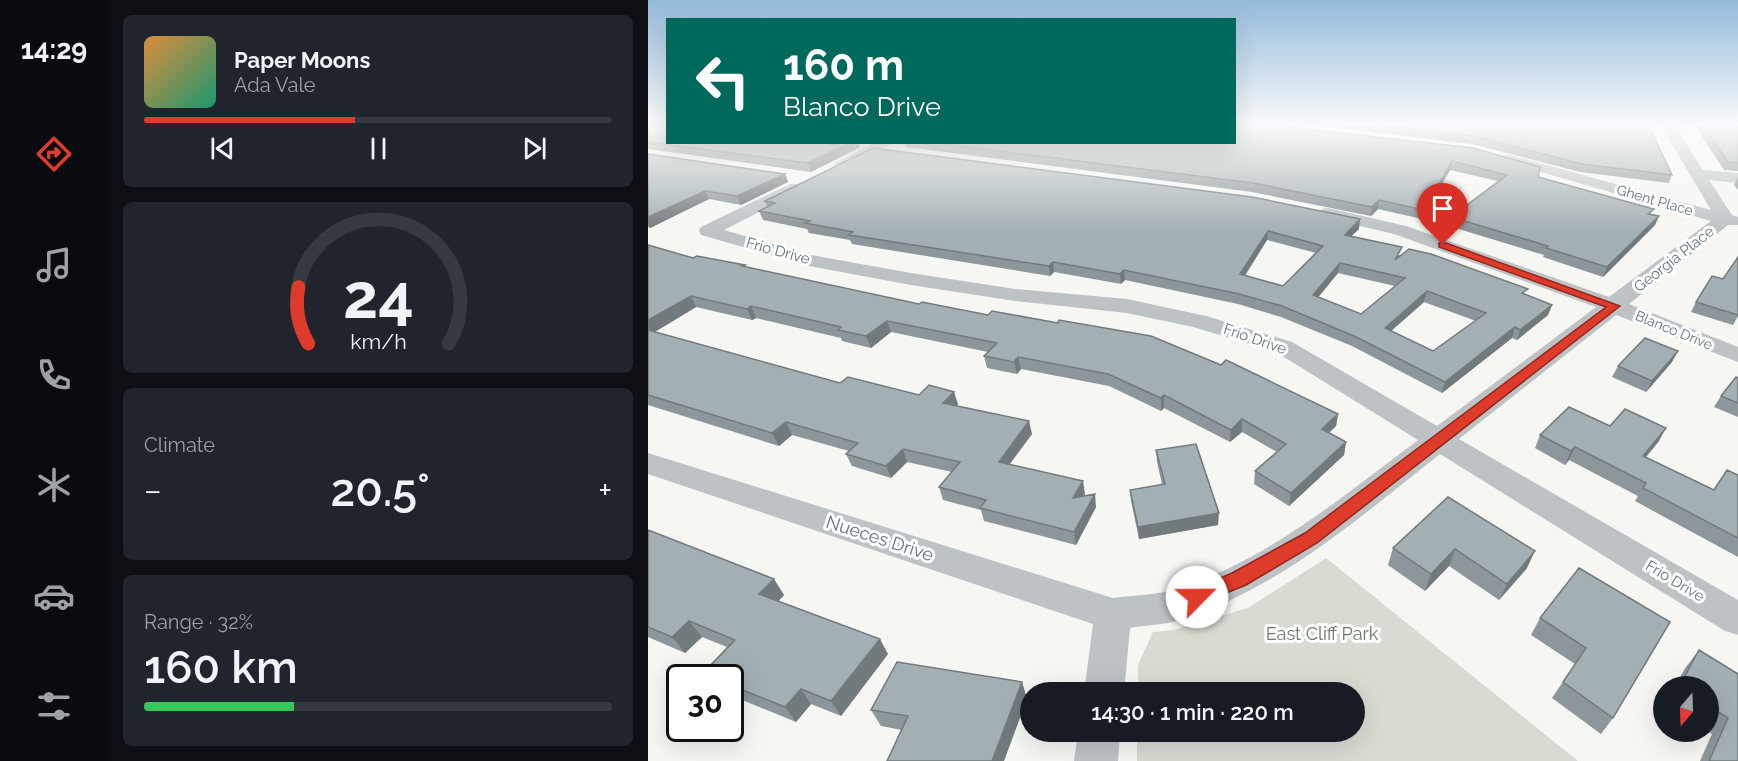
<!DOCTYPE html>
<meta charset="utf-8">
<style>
:root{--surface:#171b24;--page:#20242c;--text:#f1f3f6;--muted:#9ea1a6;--line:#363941;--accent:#df3b2b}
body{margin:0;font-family:Raleway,sans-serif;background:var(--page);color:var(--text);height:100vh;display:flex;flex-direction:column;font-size:22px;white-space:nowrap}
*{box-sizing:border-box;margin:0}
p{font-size:20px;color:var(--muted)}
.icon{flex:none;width:33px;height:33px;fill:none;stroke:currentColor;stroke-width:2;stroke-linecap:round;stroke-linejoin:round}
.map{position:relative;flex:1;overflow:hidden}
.details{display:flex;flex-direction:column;gap:15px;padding:15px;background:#0d0f14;width:540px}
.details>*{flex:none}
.top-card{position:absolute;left:18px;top:18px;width:570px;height:126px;border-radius:0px;box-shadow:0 6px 24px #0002;background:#00695c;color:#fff;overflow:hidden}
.needle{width:39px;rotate:199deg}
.buttons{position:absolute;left:1005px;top:676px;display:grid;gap:12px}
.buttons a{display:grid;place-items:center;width:66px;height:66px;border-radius:50%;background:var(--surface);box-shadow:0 6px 24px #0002;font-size:30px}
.speed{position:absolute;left:18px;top:664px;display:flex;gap:12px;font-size:30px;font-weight:700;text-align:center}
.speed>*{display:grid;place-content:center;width:78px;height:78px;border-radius:50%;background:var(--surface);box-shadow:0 6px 24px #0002;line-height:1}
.speed .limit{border:3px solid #111;border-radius:9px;background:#fff;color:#111}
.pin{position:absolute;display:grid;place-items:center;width:51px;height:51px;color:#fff;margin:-62px -26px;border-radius:50% 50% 50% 0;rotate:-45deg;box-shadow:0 0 6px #0007}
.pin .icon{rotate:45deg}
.me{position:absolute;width:66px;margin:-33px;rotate:67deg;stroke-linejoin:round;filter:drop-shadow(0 0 4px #0008)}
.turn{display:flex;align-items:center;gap:21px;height:126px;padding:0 18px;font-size:27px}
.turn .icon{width:78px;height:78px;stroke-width:2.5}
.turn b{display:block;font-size:42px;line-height:51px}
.big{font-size:45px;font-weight:600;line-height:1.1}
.details .card{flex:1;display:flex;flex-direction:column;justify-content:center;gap:9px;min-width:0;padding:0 21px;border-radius:9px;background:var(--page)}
.details .dial{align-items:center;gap:0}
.dial svg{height:156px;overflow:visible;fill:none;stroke:var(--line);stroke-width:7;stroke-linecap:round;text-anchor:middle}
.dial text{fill:var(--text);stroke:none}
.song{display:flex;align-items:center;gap:18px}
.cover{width:72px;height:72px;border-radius:9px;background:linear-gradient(135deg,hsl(30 70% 55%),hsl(160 70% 35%))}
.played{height:6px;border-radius:3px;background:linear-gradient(90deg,var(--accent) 45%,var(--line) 45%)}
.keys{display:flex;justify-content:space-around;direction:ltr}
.heat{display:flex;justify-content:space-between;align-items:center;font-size:33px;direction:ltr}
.charge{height:9px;border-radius:4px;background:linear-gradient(90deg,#34c759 32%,var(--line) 0)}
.trip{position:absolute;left:372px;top:682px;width:345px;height:60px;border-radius:30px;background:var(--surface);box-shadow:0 6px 24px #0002;font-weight:600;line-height:60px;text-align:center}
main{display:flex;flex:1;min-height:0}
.tabs{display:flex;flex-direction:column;width:108px;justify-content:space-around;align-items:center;background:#090b0e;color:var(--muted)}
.tabs .icon{width:42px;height:42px}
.tabs .selected{color:var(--accent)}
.tabs b{font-size:27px;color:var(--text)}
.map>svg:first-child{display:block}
.green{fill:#d7dbd2}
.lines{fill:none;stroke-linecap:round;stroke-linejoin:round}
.minor{fill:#bdc3c5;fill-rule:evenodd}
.wall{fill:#8d969a;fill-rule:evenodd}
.shaded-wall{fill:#737a7d}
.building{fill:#a4afb3;stroke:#737a7d;stroke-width:1.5;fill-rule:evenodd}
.route{fill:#df3b2b;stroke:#91261c;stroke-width:1.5}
.labels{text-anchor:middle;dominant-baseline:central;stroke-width:6;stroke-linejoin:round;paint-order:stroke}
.far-street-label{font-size:14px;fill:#62767d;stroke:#fff}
.street-label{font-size:15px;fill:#62767d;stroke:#fff}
.near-street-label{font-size:18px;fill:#62767d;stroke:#fff}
.near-park-label{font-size:18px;fill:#6c7b65;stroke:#fff}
</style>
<main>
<nav class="tabs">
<b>14:29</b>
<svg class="icon selected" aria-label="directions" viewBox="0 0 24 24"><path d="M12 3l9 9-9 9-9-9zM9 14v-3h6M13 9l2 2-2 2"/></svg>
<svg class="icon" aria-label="music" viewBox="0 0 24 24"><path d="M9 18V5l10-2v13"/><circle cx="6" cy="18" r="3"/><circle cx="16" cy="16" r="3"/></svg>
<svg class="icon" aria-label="phone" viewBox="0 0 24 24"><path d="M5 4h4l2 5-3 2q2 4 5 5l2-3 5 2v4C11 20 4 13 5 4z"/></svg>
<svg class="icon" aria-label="climate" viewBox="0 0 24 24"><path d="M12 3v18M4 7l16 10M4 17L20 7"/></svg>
<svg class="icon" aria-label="car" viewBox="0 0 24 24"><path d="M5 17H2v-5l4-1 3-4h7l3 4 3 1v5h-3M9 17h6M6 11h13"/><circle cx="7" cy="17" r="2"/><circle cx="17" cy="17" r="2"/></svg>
<svg class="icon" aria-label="filters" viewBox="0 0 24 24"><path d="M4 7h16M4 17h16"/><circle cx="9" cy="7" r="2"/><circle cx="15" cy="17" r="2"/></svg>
</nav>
<section class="details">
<div class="card">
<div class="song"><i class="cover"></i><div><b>Paper Moons</b><p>Ada Vale</p></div></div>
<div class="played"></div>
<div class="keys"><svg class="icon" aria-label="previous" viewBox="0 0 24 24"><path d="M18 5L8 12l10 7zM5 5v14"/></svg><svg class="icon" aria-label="pause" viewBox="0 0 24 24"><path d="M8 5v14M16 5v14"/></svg><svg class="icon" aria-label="next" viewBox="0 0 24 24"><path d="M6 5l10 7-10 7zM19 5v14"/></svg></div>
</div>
<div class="card dial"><svg viewBox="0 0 100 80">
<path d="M14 69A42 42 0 1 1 86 69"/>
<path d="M14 69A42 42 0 0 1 9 40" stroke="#df3b2b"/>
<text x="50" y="56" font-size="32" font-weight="700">24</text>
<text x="50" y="72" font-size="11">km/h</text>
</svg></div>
<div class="card"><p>Climate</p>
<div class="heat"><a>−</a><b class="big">20.5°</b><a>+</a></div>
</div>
<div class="card"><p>Range · 32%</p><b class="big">160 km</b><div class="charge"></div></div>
</section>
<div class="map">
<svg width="1090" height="761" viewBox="0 0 1090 761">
<rect width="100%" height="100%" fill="#f6f6f3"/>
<path class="green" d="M678 558 930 761H489V732H706V693H490V665L505 632 525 630 600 608Z"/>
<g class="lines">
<path class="minor" d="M1012 124H1026L1055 170 1090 173V183L1061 180 1084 215 1090 217V225H1080L981 304 1090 347V362L968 315 811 439 1090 600V635L1077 631 792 454C711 518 632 588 532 620 516 625 498 625 482 628L476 693H436L445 624 0 474V453L465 598C485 595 509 595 529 589 620 560 695 496 770 440L628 352 545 327 479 313 367 301 263 285 161 266 53 235 51 231 53 227 142 184H154L156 187 154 190 76 230 163 255 263 273 367 289 479 299 558 316 644 342 789 426 948 307 746 234 674 217 671 213 674 209 680 208 758 226 961 297 1063 221 854 161 852 158 859 154 1063 210Z
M227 142H246L199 167 194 169 186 164Z
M430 732H472L470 761H426Z"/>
</g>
<path class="wall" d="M0 124 188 145 212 147 163 172 0 149Z
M586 124 890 177 1011 216 1007 225 955 277 895 257 896 255 801 226 803 217 850 181 802 170 774 219 730 209 723 216 604 192 258 147 257 142H586Z
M659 124H1000L1024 175 1021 183 932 172 824 144Z
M1046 124H1090V171L1076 170Z
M0 154 137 174 140 182 93 205 61 199 2 228 0 227Z
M1090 177V190L1086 185Z
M117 201 711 229 703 236 753 256 878 295 904 305 900 315 869 340 864 338 794 393 704 346 633 317 590 304 477 280 473 284 406 272 402 276 204 244 202 240 161 233 159 229 115 220 111 211 119 207ZM619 240 668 253 635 286 597 276ZM690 273 747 286 713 314 670 297ZM776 302 828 321 785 351 743 331Z
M0 245 45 258 97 265 98 267 690 414 688 426 681 433 698 442 696 455 641 506 606 484 607 471 629 452 594 432 582 442 516 408 513 411 461 386 373 369 369 374 339 368 336 356 340 352 243 332 223 348 194 341 193 338 108 318 104 320 48 307 7 332 192 383 310 404 308 406 384 434 362 464 437 494 436 496 448 507 428 545 336 521 333 510 295 500 291 487 304 472 259 462 243 478 204 466 198 454 201 451 144 435 131 446 0 405Z
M1090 257V316L1085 325 1043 312 1048 302 1075 279Z
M1024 362 998 392 964 377 970 366Z
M1090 378V417L1066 407 1073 396Z
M962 426 1011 441 998 457 1066 490 1090 475V557L987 501 990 496 921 460 917 465 887 448 892 435Z
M508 450 570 525 491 539 483 501 482 490 514 484 509 462Z
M800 497 879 568 851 600 801 566 777 591 740 565 745 548Z
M0 530 136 595 130 601 240 654 193 716 163 704 148 722 82 695V678H59L55 673 79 647 54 637 37 653 0 637Z
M931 568 965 718 953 734 904 698 927 664 883 635 892 618Z
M1051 650 1090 674V761H1052L1064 734 1060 731V687H1026L1038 667Z
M374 682 379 699 254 730 233 726 223 710Z"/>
<path class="shaded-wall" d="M203 142H210L212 147 163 172 160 163Z
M804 161 802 170 774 219 776 210Z
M137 174 140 182 93 205 89 196Z
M57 191 61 199 2 228 0 223V217Z
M731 200 730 209 723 216 724 207Z
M1011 216 1007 225 955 277 959 267Z
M712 219 711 229 695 244 697 235Z
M620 231 619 240 591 284 592 274Z
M405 262 406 272 402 276 401 266Z
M692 263 690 273 664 305 665 295Z
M476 270 477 280 473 284 472 274Z
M779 291 776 302 735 338 737 328Z
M43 296 48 307 0 336V320Z
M904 305 900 315 869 340 872 330Z
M103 306 108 318 104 320 99 309Z
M239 321 243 332 223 348 218 336Z
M867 327 864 338 794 393 797 382Z
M1030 351 1024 362 998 392 1004 381Z
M370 357 373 369 369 374 366 362Z
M306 392 310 404 299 415 295 403Z
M516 395V408L513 411V398Z
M690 414 688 426 672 441 674 429Z
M594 419V432L582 442 583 430Z
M381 421 384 434 354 474 351 462Z
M138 422 144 435 131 446 124 433Z
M1018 428 1011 441 988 469 995 456Z
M698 442 696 455 641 506 643 493Z
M927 447 921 460 917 465 923 451Z
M255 449 259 462 243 478 238 466Z
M435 481 437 494 427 511 425 498Z
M447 494 448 507 428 545 426 532Z
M571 513 570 525 491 539 490 527Z
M807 549 801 566 777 591 783 574Z
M887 551 879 568 851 600 859 584Z
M126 579 136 595 122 610 111 594Z
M41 621 54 637 37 653 24 637Z
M232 639 240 654 193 716 183 701Z
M374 682 379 699 356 761H344Z
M153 689 163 704 148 722 137 707Z"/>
<path class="building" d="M0 124H20V142H171L188 145V142H203L160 163 0 142Z
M586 124H616L825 148 892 167 890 177 1006 209 1000 214 1011 216 959 267 898 248 900 246 803 217 859 175 804 161 776 210 731 200 724 207 605 183 282 142H586Z
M722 124H1000L1024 175 934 164 826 136Z
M1054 124H1090V163L1080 162Z
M225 148 604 197 712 219 697 235 754 247 747 260 761 249 783 254 880 289 874 293 904 305 872 330 867 327 797 382 706 336 634 306 591 294 476 270 472 274 405 262 401 266 201 235 205 232 157 223 162 221 111 211 127 203 117 201ZM620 231 675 246 635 286 592 274ZM692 263 757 278 713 314 665 295ZM779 291 838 313 785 351 737 328Z
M0 154 137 174 89 196 57 191 0 217Z
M0 245 45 258 49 256 97 265 94 266 271 304 274 302 340 315 344 311 410 323 411 320 503 336 573 365 578 360 690 414 674 429 698 442 643 493 607 471 638 444 594 419 583 430 516 395 513 398 460 374 370 357 366 362 336 356 349 343 239 321 218 336 190 330 193 327 103 306 99 309 43 296 0 320Z
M1090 257V315L1048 302 1064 276 1075 279Z
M0 330 192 383 200 377 271 395 281 385 306 392 295 403 381 421 351 462 435 481 425 498 447 494 426 532 332 508 338 500 291 487 312 462 255 449 238 466 198 454 210 443 138 422 124 433 0 395Z
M997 338 1030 351 1004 381 970 366Z
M1088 377 1090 378V403L1073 396Z
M921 407 962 426 977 409 1018 428 995 456 1066 490 1079 470 1090 475V538L995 488 998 483 927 447 923 451 892 435Z
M548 444 571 513 490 527 482 490 517 484 508 450Z
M800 497 887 551 859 584 807 549 783 574 745 548Z
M0 530 126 579 111 594 232 639 183 701 153 689 137 707 82 685V678H67L55 673 87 640 41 621 24 637 0 627Z
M931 568 1022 622 965 718 915 682 938 648 892 618Z
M1051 650 1090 674V761H1061L1080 718 1060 705V687H1031Z
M249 662 374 682 344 761H239L260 716 223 710Z"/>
<linearGradient id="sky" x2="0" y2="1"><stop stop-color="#93bada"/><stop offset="0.54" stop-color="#fbfbfa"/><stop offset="1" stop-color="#fbfbfa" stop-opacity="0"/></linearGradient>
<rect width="1090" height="231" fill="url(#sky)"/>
<path class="route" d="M791 243H798L972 306 669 543 598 585 549 605 543 603 540 597 543 591 584 573 657 533 958 307 791 247Z"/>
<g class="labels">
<g class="far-street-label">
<text transform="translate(1007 200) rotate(16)">Ghent Place</text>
<text transform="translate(1026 330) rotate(22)">Blanco Drive</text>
</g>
<g class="street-label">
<text transform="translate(130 251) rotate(15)">Frio Drive</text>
<text transform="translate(1026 259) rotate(-38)">Georgia Place</text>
<text transform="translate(607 339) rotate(19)">Frio Drive</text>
<text transform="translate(1027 581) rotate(31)">Frio Drive</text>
</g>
<g class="near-street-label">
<text transform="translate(232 538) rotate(18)">Nueces Drive</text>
</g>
<g class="near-park-label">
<text x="674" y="633">East Cliff Park</text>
</g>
</g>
</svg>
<div class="buttons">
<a><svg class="needle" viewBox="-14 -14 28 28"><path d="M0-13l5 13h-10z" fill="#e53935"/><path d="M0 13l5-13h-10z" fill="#9ea1a6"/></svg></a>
</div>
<div class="speed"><div class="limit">30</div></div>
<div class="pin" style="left:795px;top:245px;background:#d93025"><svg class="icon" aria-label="arrive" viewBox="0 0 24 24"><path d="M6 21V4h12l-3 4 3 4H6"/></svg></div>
<svg class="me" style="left:549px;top:597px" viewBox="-20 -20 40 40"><circle r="19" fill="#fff"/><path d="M0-13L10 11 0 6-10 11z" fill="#df3b2b"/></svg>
<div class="trip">14:30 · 1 min · 220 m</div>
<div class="top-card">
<div class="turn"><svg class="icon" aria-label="left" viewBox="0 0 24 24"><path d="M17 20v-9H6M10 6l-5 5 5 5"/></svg><div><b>160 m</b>Blanco Drive</div></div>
</div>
</div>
</main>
